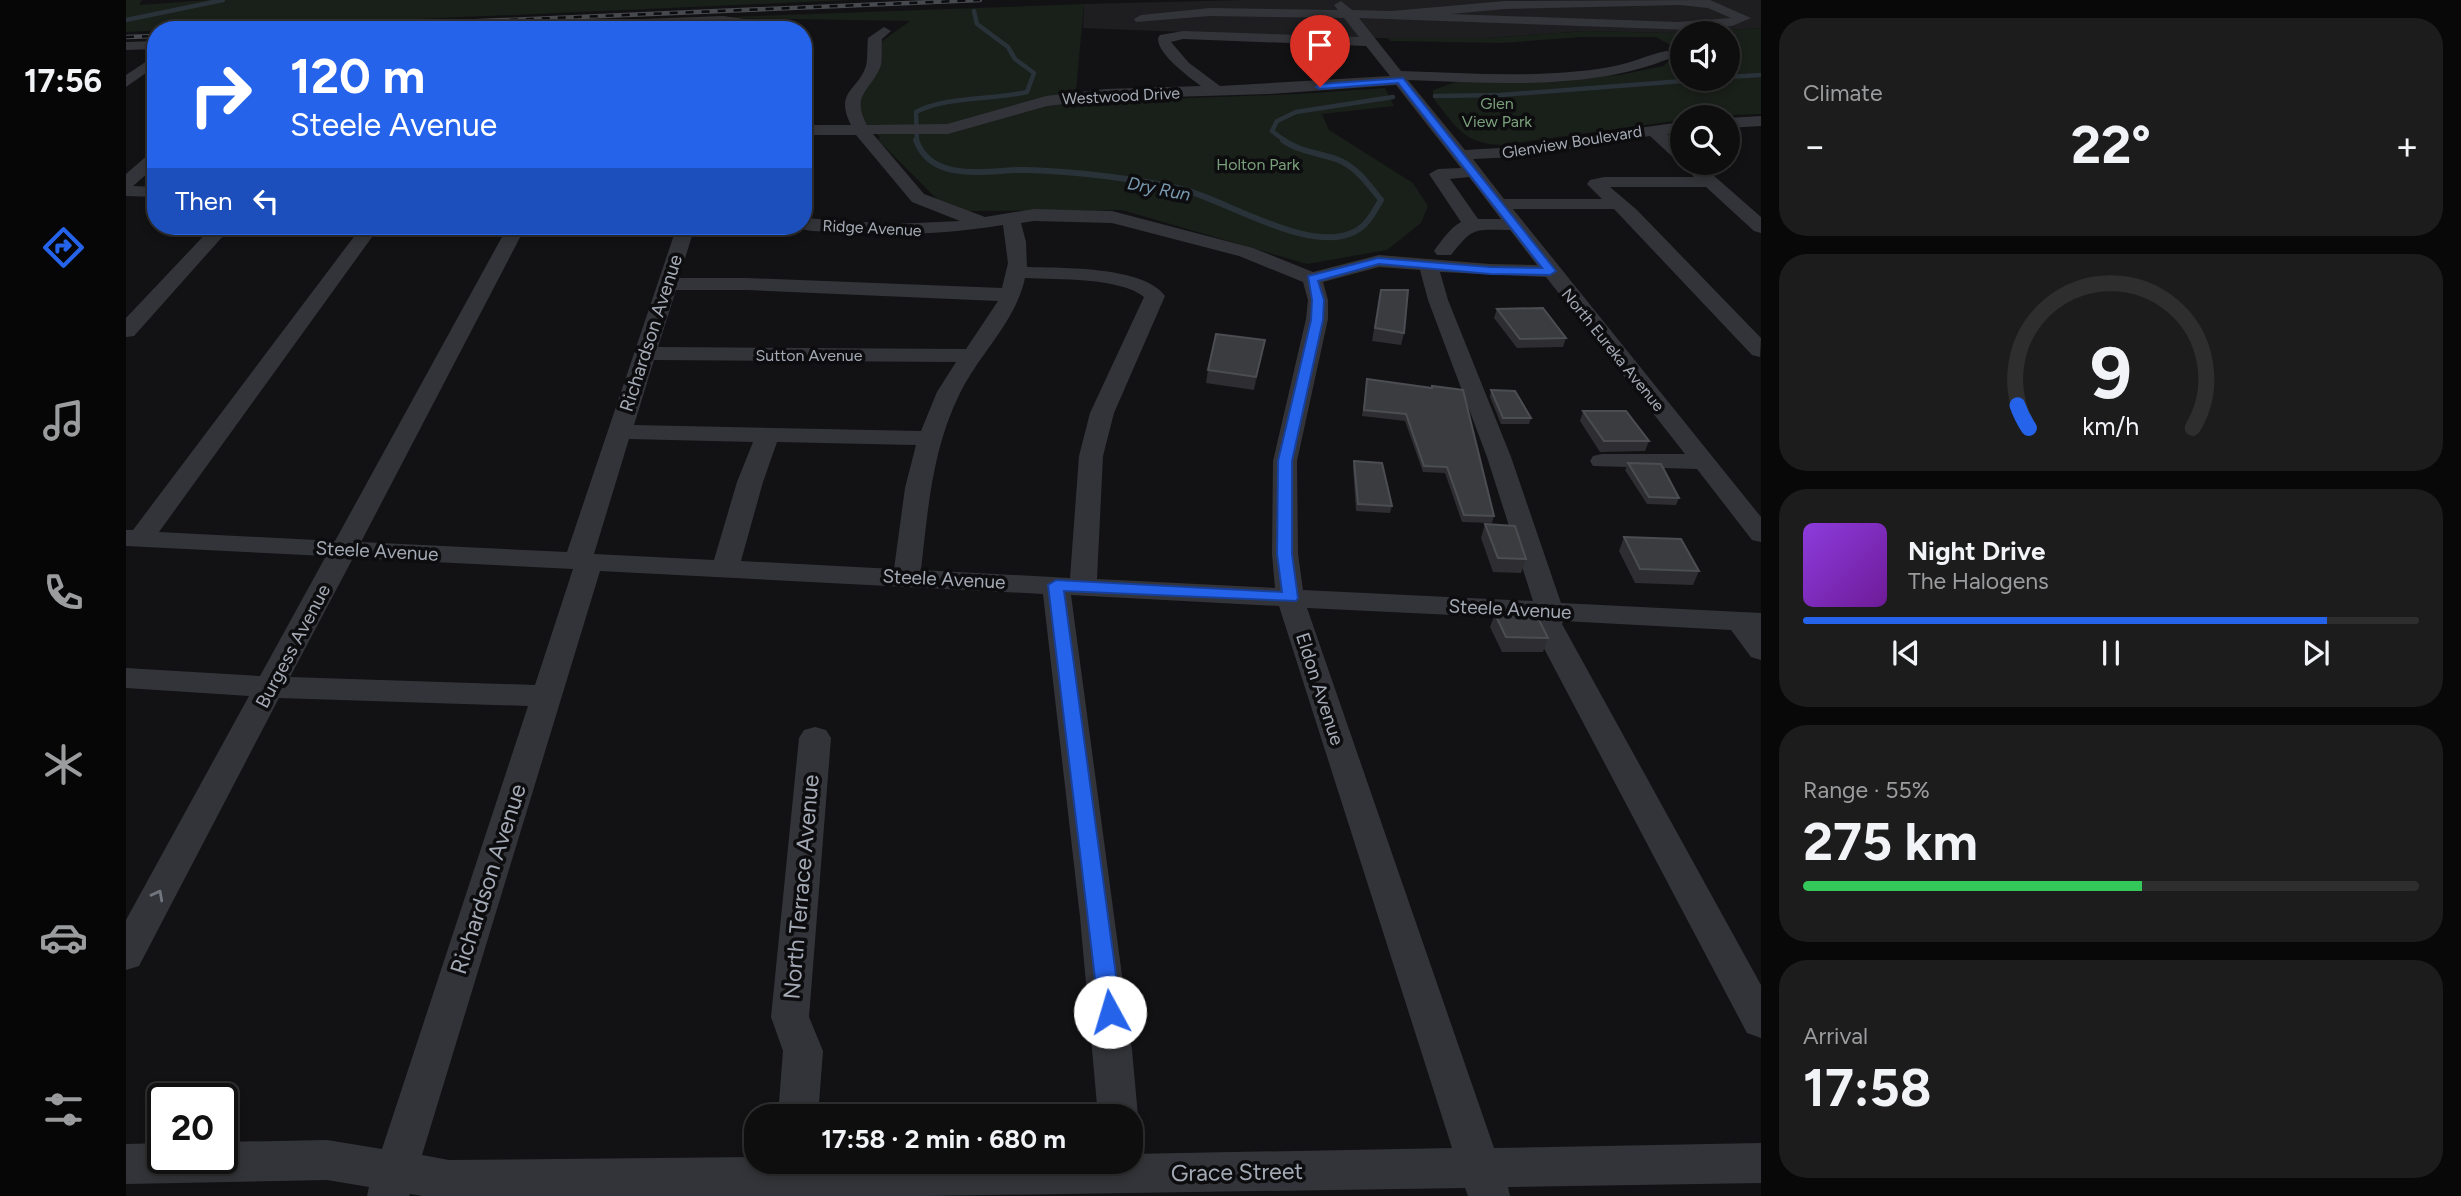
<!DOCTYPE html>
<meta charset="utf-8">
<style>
:root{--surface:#0e0e0f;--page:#1c1c1d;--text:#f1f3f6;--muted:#9b9c9e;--line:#2e2e2f;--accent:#2563eb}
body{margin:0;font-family:Figtree,sans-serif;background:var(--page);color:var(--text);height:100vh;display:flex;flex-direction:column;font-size:26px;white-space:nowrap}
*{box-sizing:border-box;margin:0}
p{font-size:23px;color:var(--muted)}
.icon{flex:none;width:38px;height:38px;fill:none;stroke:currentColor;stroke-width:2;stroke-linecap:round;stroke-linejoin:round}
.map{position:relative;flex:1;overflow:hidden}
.details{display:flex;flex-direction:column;gap:18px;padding:18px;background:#080808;width:700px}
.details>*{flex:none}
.banner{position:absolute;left:21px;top:21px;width:665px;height:214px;border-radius:28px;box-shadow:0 4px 10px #0003,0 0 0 2px var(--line);background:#2563eb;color:#fff;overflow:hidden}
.fabs{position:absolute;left:1544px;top:21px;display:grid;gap:14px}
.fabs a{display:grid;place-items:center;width:70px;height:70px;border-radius:50%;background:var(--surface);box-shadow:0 4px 10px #0003,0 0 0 2px var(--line);font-size:35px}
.speed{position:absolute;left:21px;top:1083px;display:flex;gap:14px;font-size:35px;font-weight:700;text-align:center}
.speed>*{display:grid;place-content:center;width:91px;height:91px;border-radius:50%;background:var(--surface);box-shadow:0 4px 10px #0003,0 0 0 2px var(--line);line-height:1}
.speed .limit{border:4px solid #111;border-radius:10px;background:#fff;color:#111}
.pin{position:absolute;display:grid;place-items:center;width:60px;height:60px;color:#fff;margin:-72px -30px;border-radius:50% 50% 50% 0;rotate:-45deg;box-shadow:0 0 7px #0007}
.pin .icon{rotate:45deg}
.me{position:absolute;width:77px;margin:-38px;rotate:354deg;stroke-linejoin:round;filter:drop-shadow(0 0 5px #0008)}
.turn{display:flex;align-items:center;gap:24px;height:147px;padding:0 28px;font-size:32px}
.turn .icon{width:91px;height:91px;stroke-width:2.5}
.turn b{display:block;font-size:49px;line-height:60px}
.then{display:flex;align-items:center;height:66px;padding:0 28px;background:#0003;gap:14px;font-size:26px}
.big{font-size:52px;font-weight:700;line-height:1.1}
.details .card{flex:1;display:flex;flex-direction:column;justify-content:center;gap:10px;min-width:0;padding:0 24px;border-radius:28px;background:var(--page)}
.details .dial{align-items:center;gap:0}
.dial svg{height:182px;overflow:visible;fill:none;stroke:var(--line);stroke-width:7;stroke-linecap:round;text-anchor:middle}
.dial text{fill:var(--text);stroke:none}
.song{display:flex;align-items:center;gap:21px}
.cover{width:84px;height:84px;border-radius:10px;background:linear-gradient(135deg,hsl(270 70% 55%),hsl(280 70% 35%))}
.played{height:7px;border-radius:4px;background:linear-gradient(90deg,var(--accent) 85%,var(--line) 85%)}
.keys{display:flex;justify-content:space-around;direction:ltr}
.heat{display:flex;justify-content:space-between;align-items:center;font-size:38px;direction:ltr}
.charge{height:10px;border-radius:5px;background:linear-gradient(90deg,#34c759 55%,var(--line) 0)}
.trip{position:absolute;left:618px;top:1104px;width:399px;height:70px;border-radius:28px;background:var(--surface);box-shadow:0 4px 10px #0003,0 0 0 2px var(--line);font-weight:700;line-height:70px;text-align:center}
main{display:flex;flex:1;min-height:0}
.tab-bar{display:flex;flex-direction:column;width:126px;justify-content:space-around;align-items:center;background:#060606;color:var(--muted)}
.tab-bar .icon{width:49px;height:49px}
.tab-bar .on{color:var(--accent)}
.tab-bar b{font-size:32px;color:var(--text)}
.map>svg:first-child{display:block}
.built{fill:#1e1e21}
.green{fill:#191f19;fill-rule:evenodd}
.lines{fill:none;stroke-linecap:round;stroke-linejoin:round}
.stream-far1{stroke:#293238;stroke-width:4.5}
.stream{stroke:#293238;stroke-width:6}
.minor{fill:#333439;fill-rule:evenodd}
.rail-casing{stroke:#46494e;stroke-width:4.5}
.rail{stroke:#0d0d0f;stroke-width:2.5;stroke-dasharray:8;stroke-linecap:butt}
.wall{fill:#2e2e32}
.shaded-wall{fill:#1d1d20}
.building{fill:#3b3c40;stroke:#4b4d52;stroke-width:2}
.oneway{stroke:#71757d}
.route{fill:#2563eb;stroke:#184099;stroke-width:2}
.labels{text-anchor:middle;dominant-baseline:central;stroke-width:7;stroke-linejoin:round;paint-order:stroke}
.far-street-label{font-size:16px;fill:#a4aab5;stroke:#0d0d0f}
.far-park-label{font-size:16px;fill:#7aa07b;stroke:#0d0d0f}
.far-water-label{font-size:18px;font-style:italic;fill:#7999b1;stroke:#0d0d0f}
.street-label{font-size:19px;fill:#a4aab5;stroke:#0d0d0f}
.near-street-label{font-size:23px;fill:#a4aab5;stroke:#0d0d0f}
</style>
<main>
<nav class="tab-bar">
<b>17:56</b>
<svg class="icon on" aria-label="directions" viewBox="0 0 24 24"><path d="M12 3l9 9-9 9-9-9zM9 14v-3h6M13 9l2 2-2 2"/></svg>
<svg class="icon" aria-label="music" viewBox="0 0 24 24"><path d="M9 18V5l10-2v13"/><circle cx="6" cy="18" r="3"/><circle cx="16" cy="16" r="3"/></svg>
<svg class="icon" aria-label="phone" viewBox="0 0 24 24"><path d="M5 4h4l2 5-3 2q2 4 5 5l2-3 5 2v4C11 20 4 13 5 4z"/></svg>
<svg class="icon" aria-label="climate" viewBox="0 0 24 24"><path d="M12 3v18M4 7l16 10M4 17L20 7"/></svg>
<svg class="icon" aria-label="car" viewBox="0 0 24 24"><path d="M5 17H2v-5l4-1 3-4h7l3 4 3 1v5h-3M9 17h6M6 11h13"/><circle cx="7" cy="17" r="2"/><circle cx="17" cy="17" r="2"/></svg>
<svg class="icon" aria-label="filters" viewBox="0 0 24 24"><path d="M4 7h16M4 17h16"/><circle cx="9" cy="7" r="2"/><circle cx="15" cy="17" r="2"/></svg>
</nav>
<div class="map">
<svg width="1635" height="1196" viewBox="0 0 1635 1196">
<rect width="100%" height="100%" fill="#121214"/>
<path class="built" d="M1118 0H1635V28L1548 33 1460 31 1359 38H1212L957 28 958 4Z"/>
<path class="green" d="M0 0H16L13 5 82 0H725L0 32Z
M958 4 950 91 977 101 1172 94 1259 88 1268 106 1196 114 1203 130 1287 183 1302 206 1295 223 1261 250 1181 264 996 210 839 211 814 202 752 140 754 137 733 116 732 97 755 42 784 21 612 18 469 22Z
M1635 28V114L1556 117V120L1375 145C1337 144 1329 125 1307 98V90L1330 82 1494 75 1537 66 1555 51 1530 37H1457L1376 43 1265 41 1261 38H1359L1460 31 1548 33ZM1556 33H1601V79H1556Z"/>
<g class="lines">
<path class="stream-far1" d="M0 20 97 0
M1601 77 1635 75
M1309 96 1374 95 1583 79
M791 141 790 112C819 96 867 100 901 92L908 73 889 59 882 47 851 24 848 11
M1159 141 1146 131 1151 121 1170 112 1267 97"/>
<path class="stream" d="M790 140C806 185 865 169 900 170 946 171 1015 179 1059 190 1103 202 1184 254 1228 232 1241 226 1248 212 1255 200 1242 184 1230 166 1210 159 1192 153 1172 151 1157 140"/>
<path class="minor" d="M1584 0 1625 18 1606 26 1566 30 1233 18 1275 71C1344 73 1415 79 1484 67 1503 64 1521 55 1540 51L1545 52 1547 55 1545 58C1462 91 1370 83 1282 80L1339 150 1411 146 1462 135 1556 122V132L1541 134 1556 147V161L1550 160 1524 136 1462 145 1411 156 1347 159 1378 199H1476L1461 184 1464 180 1478 177H1568L1563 171 1572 166 1578 167 1635 217V233L1628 231 1580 187H1484L1511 210 1635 338 1634 357 1626 355 1488 209H1387L1635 517V542L1626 540 1571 469 1467 466 1464 461 1467 456 1476 454H1559L1420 277 1314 272 1322 300 1385 457 1435 603 1635 613V660L1625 657 1605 630 1437 621 1436 624 1635 985V1038L1621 1033 1413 639 1408 619 1181 608 1368 1148 1635 1143V1183L1382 1187 1384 1196H1342L1339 1188 799 1196H297L284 1194 283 1196H241L243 1187 201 1180 0 1184V1144L37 1143V1158H96V1142L201 1140 256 1149 402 706 153 698 13 966 0 970V920L123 696 0 688V668L134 676 200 556 0 546V530H7L236 226H254L33 532 209 541 382 226H400L235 542 441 552 551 226H569L553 278H621L876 288 882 263 877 225C820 234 763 237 705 232 694 231 678 232 669 226H677V218L767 224 834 221 786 202 730 135H677V125H725C708 91 732 91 740 66 742 58 741 46 742 38L758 27 765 31 756 39C755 48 757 60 754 68 743 92 725 95 741 125L821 124 920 96 980 89 1075 86C1063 77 1031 54 1032 38L1034 35 1057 31 1233 37 1218 18 1084 16 1010 22 1008 19 1015 15 1084 8 1212 10 1208 5 1215 1 1226 10 1266 11 1379 1ZM1554 5 1582 8 1605 18 1552 22 1325 14 1379 9ZM1057 39 1240 46 1264 76 1094 86 1063 63 1045 42ZM1270 85 1335 168 1312 169 1303 174 1335 222C1324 228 1316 240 1308 251L1311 255H1325C1348 226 1348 230 1384 230L1411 265 1364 264 1253 255 1187 272 1127 248 986 211 908 209 859 217 798 194 747 134H822L921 106 980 99 1143 94ZM1343 177 1375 219H1352L1324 179ZM908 221 986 223 1113 256 1177 282 1182 300 1180 319 1147 461 1146 554 1149 588 971 579 977 456 988 413 1039 296C1018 266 935 268 901 267L900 242 895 223ZM1253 267 1294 270 1302 300 1361 457 1407 601 1177 590 1172 554 1171 461 1202 319V300L1197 282ZM899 278C931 280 994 277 1018 297L964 413 953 456 944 578 795 570C802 509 806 449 834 393 854 353 890 321 899 278ZM550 290H621L872 301 840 349 532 347ZM528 360 830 362 811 392 795 431 508 425ZM503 439 627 442 611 482 588 560 468 554ZM651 442 790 445 779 488 768 569 615 561 637 482ZM227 558 447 569 409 685 164 677ZM474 571 917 594 954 917 972 1116H1004V1130L1012 1116 1006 1050 945 595 1153 606 1326 1148 1004 1154V1162H630V1157L323 1160 296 1155Z
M597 16 626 20 630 30H616L615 26 597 24 443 30H317L324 26Z
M30 41V49L0 50V42Z
M30 55V66L0 87V75Z
M1635 116V126L1601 128V118Z
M30 152V166L7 186 30 187V197L0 196V174L24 153Z
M87 226H106L8 336 0 337V318Z
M689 727 700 730 705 738 683 1017 697 1051 692 1116H652L657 1051 645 1017 673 738 678 730Z"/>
<defs>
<path id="rail" d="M144 30 854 0
M0 37 30 36"/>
</defs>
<use href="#rail" class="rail-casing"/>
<use href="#rail" class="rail"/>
</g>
<path class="wall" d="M1255 290 1278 333 1275 345 1246 341Z
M1371 309 1440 338 1437 347 1391 348 1368 318Z
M1137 352 1128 390 1080 383 1082 370Z
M1241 379 1305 388 1368 516 1366 523 1336 522 1319 473 1297 472 1279 421 1236 416Z
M1365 390 1405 418 1403 424H1375L1364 397Z
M1457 411 1523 441 1519 451 1474 452 1454 421Z
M1228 461 1266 506 1264 513 1230 511 1227 467Z
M1502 463 1553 498 1550 505 1521 504 1499 470Z
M1359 524 1400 559 1395 573 1367 572 1355 538Z
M1498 537 1573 571 1567 585 1509 583 1493 551Z
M1369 614 1422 638 1417 652H1376L1364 627Z"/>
<path class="shaded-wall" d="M1139 340 1137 352 1128 390 1130 377Z"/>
<path class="building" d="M1255 290H1282L1278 333 1249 328Z
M1417 308 1440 338 1394 339 1371 309Z
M1090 334 1139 340 1130 377 1082 370Z
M1241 379 1306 388V386L1337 390 1368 516 1338 515 1321 467 1298 466 1280 414 1238 410Z
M1365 390 1389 391 1405 418H1377Z
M1457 411H1500L1523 441H1478Z
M1228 461 1256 463 1266 506 1232 504Z
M1502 463 1535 464 1553 498 1523 497Z
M1359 524 1389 526 1400 559 1372 558Z
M1498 537 1555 539 1573 571 1514 569Z
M1369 614H1410L1422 638 1380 637Z"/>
<defs><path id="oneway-chevron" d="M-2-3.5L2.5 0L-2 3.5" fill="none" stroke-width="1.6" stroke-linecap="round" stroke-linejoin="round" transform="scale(1.75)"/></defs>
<use class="oneway" href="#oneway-chevron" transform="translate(32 895) rotate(-62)"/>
<path class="route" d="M1277 78 1430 271 1424 275 1364 274 1253 264 1192 281 1198 300 1197 320 1166 461V554L1172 598 1170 601 938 591 995 1012 991 1018 984 1021 976 1018 973 1012 922 585 930 580 1156 592 1151 554 1152 461 1185 320 1186 300 1182 276 1252 258 1364 267 1416 268 1272 83 1194 89 1190 87 1194 84Z"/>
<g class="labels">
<g class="far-street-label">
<text transform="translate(995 96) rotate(-3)">Westwood Drive</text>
<text transform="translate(1446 142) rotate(-9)">Glenview Boulevard</text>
<text transform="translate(746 228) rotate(3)">Ridge Avenue</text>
<text transform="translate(1487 350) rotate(51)">North Eureka Avenue</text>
<text x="683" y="355">Sutton Avenue</text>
</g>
<g class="far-park-label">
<text x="1371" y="103">Glen<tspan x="1371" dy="18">View Park</tspan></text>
<text x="1132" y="164">Holton Park</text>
</g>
<g class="far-water-label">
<text transform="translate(1033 189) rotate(11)">Dry Run</text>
</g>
<g class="street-label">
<text transform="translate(525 333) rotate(-72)">Richardson Avenue</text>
<text transform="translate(251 551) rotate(3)">Steele Avenue</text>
<text transform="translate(818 579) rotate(3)">Steele Avenue</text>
<text transform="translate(1384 609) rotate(3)">Steele Avenue</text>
<text transform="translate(167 646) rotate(-62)">Burgess Avenue</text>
<text transform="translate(1194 689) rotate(72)">Eldon Avenue</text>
</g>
<g class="near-street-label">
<text transform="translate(362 879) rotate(-72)">Richardson Avenue</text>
<text transform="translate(675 887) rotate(-85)">North Terrace Avenue</text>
<text transform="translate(1111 1172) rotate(-1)">Grace Street</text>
</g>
</g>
</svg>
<div class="fabs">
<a><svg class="icon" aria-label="sound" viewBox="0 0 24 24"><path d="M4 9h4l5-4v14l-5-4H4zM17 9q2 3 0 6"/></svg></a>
<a><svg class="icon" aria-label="search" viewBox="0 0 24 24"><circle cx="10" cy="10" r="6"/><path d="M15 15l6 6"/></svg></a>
</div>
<div class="speed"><div class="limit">20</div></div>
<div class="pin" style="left:1194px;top:87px;background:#d93025"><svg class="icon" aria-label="arrive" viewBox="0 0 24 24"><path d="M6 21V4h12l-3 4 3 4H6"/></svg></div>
<svg class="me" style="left:984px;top:1012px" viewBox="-20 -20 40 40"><circle r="19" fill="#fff"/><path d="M0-13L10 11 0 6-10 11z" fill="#2563eb"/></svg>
<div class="trip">17:58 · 2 min · 680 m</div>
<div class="banner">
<div class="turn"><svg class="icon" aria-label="right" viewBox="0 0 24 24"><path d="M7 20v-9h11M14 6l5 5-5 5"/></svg><div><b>120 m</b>Steele Avenue</div></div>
<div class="then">Then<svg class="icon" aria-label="left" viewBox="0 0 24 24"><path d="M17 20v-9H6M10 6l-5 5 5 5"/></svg></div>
</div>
</div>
<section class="details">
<div class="card"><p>Climate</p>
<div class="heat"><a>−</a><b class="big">22°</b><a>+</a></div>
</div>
<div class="card dial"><svg viewBox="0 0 100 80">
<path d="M14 69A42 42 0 1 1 86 69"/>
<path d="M14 69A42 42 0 0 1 9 59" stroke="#2563eb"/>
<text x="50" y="56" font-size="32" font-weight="700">9</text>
<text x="50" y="72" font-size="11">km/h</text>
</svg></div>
<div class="card">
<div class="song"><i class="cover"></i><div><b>Night Drive</b><p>The Halogens</p></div></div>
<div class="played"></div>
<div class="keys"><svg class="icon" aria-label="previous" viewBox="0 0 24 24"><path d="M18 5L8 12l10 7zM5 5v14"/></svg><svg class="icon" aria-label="pause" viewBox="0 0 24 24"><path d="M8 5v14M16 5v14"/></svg><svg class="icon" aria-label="next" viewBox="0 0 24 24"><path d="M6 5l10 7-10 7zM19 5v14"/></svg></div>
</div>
<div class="card"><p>Range · 55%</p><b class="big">275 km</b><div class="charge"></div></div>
<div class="card"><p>Arrival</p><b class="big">17:58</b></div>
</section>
</main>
